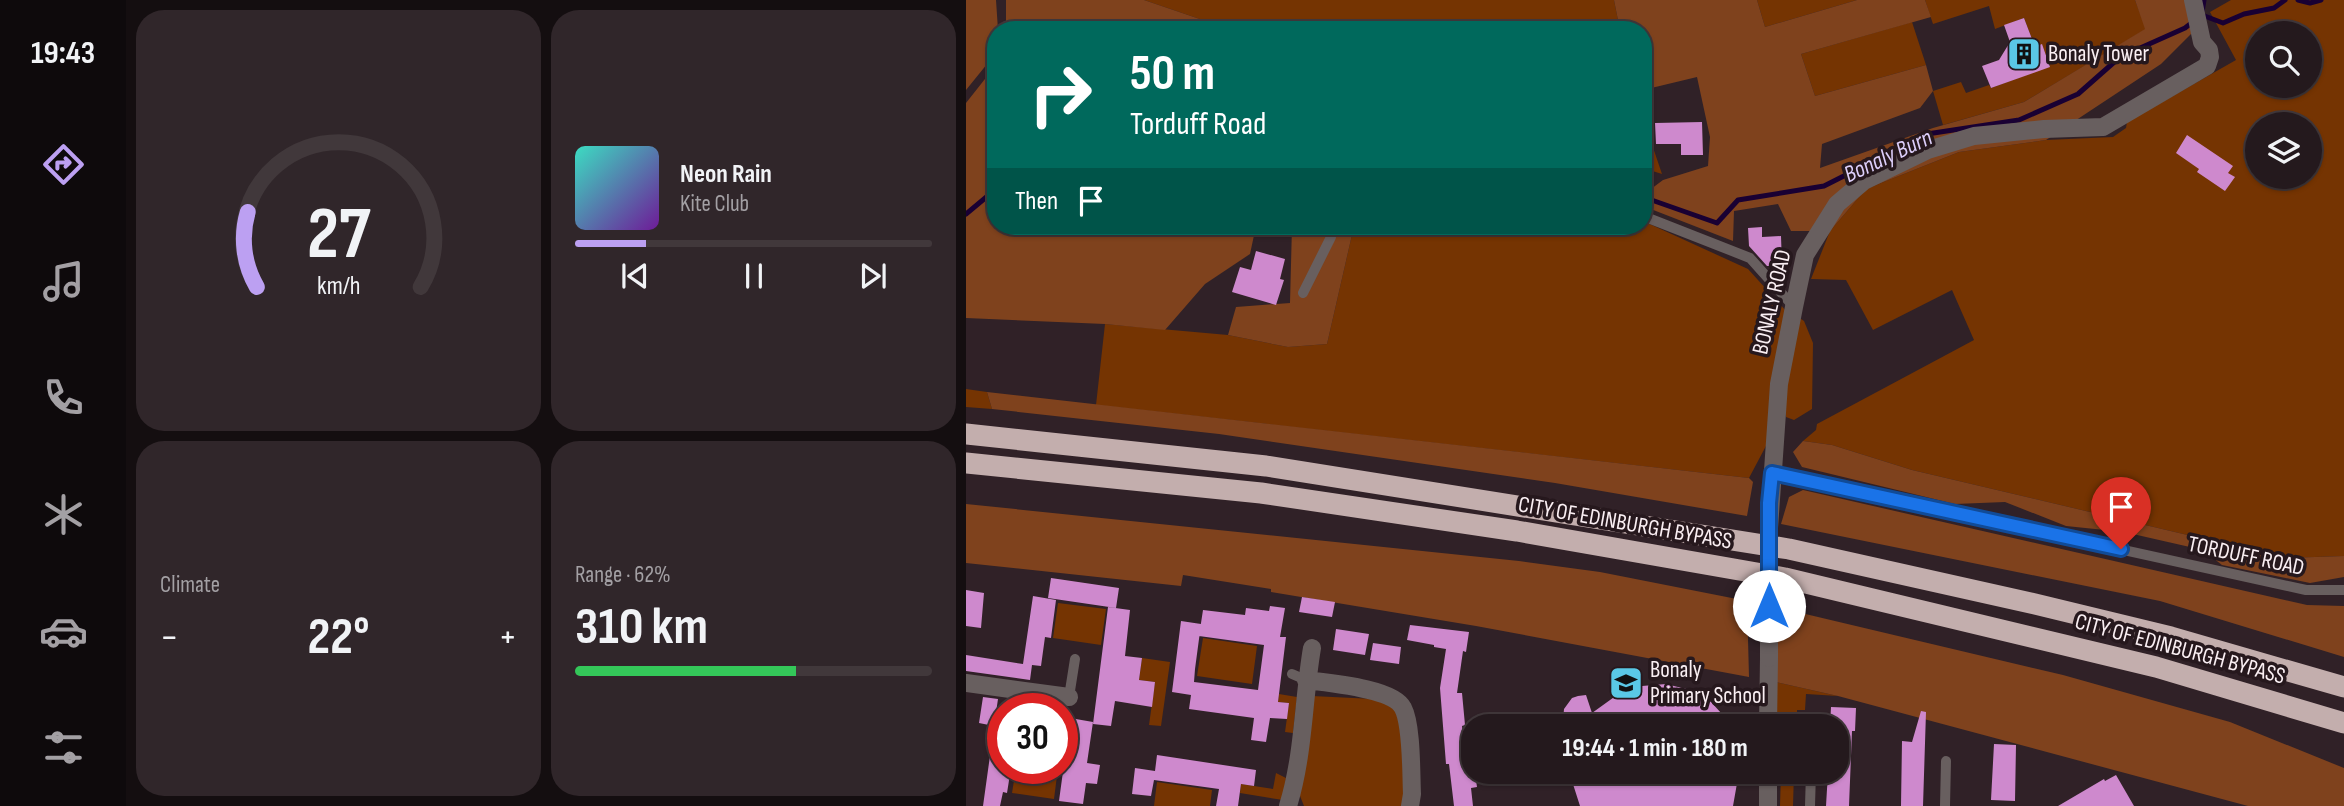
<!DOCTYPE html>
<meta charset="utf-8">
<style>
:root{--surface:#24191d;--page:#30262a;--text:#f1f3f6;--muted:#a3a0a4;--line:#41383b;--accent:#bca0f2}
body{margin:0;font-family:"Sofia Sans Condensed",sans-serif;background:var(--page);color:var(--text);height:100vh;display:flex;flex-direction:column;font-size:26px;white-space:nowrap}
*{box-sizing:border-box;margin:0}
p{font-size:23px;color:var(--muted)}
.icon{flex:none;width:38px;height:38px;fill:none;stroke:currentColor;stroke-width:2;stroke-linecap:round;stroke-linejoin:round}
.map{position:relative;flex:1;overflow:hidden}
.sheet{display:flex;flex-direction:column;gap:10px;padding:10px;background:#140e10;width:840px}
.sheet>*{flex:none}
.hud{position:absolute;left:21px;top:21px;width:665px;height:214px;border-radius:28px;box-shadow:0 2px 5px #0004,0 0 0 2px var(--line);background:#00695c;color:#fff;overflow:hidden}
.tools{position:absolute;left:1279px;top:21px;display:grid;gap:14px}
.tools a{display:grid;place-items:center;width:77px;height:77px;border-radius:50%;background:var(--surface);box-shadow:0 2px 5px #0004,0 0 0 2px var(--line);font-size:35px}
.speed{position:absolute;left:21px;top:693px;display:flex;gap:14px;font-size:35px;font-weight:700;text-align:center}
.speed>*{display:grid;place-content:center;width:91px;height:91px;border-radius:50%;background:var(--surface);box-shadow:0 2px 5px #0004,0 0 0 2px var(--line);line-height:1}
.speed .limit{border:10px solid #d22;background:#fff;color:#111}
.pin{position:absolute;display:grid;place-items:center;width:60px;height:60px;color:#fff;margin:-72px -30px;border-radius:50% 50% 50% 0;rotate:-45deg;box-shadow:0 0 7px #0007}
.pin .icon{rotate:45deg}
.me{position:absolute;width:77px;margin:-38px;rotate:0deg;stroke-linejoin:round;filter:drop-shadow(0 0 5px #0008)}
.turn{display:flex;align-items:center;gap:24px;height:147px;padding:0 28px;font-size:32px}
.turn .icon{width:91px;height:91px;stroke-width:2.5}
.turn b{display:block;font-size:49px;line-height:60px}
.then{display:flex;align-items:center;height:66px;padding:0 28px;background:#0003;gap:14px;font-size:26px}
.big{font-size:52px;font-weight:700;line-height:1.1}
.sheet .card{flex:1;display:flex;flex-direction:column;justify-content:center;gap:10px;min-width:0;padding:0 24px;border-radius:28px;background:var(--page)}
.sheet .dial{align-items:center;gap:0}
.dial svg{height:182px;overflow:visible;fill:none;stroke:var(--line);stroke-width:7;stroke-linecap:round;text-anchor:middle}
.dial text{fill:var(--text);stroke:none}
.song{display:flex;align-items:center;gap:21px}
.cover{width:84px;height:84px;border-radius:10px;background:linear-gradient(135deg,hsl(170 70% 55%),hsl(280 70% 35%))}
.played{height:7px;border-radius:4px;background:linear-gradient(90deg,var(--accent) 20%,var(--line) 20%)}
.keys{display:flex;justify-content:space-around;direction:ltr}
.heat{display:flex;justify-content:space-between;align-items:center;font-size:38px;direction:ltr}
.charge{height:10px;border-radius:5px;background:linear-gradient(90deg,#34c759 62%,var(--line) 0)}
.sheet .tiles{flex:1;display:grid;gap:10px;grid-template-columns:repeat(2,1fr)}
.trip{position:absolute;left:495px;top:714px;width:388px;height:70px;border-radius:28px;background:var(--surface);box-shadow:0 2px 5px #0004,0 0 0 2px var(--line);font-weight:700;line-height:70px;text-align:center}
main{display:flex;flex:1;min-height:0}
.dock{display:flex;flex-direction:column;width:126px;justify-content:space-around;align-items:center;background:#0e0a0c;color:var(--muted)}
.dock .icon{width:49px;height:49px}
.dock .selected{color:var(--accent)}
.dock b{font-size:32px;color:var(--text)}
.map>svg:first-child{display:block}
.green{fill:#753402;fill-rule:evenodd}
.forest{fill:#7f421d}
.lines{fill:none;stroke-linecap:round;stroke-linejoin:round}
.stream{stroke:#190033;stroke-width:5}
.building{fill:#ce89cd}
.lane{stroke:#685f5f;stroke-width:10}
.street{stroke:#685f5f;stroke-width:18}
.highway{stroke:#c3aead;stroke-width:21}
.street-bridge{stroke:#685f5f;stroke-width:18}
.route-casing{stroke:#114b97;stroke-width:18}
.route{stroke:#1a73e8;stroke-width:12}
.labels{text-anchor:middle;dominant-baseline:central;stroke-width:7;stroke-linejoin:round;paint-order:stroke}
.poi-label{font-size:23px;fill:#faeff3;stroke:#26181d;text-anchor:start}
.street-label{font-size:23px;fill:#faeff3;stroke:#26181d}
.water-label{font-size:24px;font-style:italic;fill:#ddcffa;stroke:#26181d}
</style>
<main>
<nav class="dock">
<b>19:43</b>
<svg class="icon selected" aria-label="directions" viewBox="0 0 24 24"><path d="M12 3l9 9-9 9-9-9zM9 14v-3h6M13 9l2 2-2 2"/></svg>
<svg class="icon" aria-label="music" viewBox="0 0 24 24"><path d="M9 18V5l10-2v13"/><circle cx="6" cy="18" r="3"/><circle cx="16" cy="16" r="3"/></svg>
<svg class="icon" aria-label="phone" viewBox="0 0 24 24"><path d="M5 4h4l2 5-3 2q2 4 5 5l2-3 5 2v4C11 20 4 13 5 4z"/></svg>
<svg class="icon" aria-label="climate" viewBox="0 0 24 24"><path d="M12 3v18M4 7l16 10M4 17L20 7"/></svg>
<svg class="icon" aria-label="car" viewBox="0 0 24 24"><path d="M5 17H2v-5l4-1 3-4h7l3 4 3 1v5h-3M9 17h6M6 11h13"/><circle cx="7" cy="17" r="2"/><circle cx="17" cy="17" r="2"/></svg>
<svg class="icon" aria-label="filters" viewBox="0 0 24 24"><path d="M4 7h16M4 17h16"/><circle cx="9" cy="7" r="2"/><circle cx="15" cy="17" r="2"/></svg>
</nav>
<section class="sheet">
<div class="tiles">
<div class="card dial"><svg viewBox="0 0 100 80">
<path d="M14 69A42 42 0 1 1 86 69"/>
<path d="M14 69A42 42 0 0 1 10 36" stroke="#bca0f2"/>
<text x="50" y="56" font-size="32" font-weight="700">27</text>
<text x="50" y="72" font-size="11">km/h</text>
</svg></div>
<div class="card">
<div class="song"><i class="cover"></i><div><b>Neon Rain</b><p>Kite Club</p></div></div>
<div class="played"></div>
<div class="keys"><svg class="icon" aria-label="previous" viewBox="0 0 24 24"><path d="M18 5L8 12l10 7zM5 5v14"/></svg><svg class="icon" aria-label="pause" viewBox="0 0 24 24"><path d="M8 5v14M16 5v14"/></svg><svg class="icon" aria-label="next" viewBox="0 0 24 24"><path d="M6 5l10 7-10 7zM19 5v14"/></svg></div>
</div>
<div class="card"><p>Climate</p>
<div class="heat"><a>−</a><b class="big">22°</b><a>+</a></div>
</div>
<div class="card"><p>Range · 62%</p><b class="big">310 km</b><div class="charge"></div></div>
</div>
</section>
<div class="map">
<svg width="1378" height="806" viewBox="0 0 1378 806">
<rect width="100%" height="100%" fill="#302127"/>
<path class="green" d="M178 0H648L654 30H266Z
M791 0H891L799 27Z
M959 0H1169L1180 29 1058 102 977 125 967 91 995 82 1000 93 1023 85 1025 88 1084 66 1076 45 1069 47 1058 18 1029 29 1023 6 967 24Z
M1265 0H1378V556L1319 558 946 470 866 445 837 441 850 430 851 424 1008 340 986 290 907 330 880 280 845 279 864 231 900 189 993 152 1080 140 1147 137 1160 128 1161 122 1270 60 1244 12ZM1292 33H1344V86H1292ZM1292 124H1344V177H1292Z
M946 22 960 65 849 96 835 54Z
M677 118 696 174 677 168Z
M677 221 782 269 821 312 801 444 783 478 122 404 130 405 139 324 262 335 322 347 361 344 388 226H677Z
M832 317 838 321 847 343 846 409 828 420 820 417 818 399Z
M0 389 21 392 26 409 0 407Z
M92 603 140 609 135 645 87 638Z
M237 638 291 646 286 684 231 676Z
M176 658 204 662 195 726 183 725 189 682 173 680Z
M810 682 872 696 840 694 839 710H831V726L817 725 811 717Z
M313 694 331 697 327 733 319 732 323 703 312 702Z
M346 696 408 699 421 702 434 714 441 794 436 806H338L334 796V782Z
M50 768H92L88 799 46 793Z
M815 772H828L827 806H814Z
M310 773 320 778 317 800 274 793 275 784 307 789Z
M191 782 246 790 244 806H188Z"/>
<path class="forest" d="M0 0H30L32 30H30V53L0 90Z
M40 0H178L266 30H40Z
M648 0H791L799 27 891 0H959L965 17 835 54 849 96 960 65 967 91 954 108 856 144 854 168 967 128 1058 102 1179 29 1169 0H1220L1226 33 1195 64 1080 140 993 152 900 189 864 231H825L812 204 768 211 767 241 677 206V195L697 180 742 166 744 137 731 77 677 90V30H654Z
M30 65V226H290L284 254 239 284 199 330 139 324 0 318V103Z
M326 226H388L361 344 322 347 262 335 270 307 324 303Z
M21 392 783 478 787 482 781 516 589 483 253 434 26 409Z
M837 441 866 445 946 470 1319 558 1378 556V577L1344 583 1256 565 1237 550 1158 532 1100 526 1039 502 989 504 836 467 827 452Z
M837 490 1341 605 1378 606V657L1194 601 815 524 823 497Z
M0 504 553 561 634 572 781 601 783 677 510 626 305 592V589L217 575 215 586 0 563Z
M810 607 1097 675 1264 722 1378 768V806H1282L872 696 810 682Z"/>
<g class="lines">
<path class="stream" d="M1332 0 1344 3 1355 0
M1236 12 1238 0
M1236 15 1257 23 1278 14 1308 8 1319 0
M677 197 751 223 772 200 858 186 961 134 1053 120 1112 94 1154 57 1219 28 1228 21
M0 214 30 189"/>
</g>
<path class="building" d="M1058 18 1069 47 1076 44 1084 67 1025 88 1016 66 1033 60 1044 42 1038 25Z
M736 122 737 155H715V144H690L689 123Z
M1221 135 1267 166 1262 173 1269 177 1259 191 1231 172 1233 169 1210 153Z
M796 227V237L815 236 816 265 801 266 783 246 782 228Z
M290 251 319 259 314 279 318 280 310 305 266 292 274 267 285 270Z
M85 578 153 588 150 608 82 598Z
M0 590 18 593 15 628 0 626Z
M67 596 90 600 85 638 79 637 75 666 66 665 64 680 0 671V655L57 664Z
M336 597 369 602 366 617 333 612Z
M304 606 319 608 314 637H320L312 702 323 703 321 719 304 718 300 742 285 740 288 718 223 709 225 695 206 692 215 621 235 624 229 669 228 682 292 690 298 645 233 636 237 610 279 615 280 608 303 611Z
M142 607 164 610 159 656 176 658 173 680 189 682 186 707 149 701 145 726 127 724Z
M444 625 503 632 500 652 497 651 491 693H496L499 725 496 726 501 773H509L511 787 505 788 507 806H488L483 764H480L474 688 480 649 468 647V645L441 640Z
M370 629 403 634 399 655 367 650Z
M407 643 435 647 433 664 404 660Z
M700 684 724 690 745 702 767 726H608L597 721 598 709 606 698 612 696 620 695 626 713 651 695 676 686Z
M17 697 32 699 28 726 13 723Z
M865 707 890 708 889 731H886L883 806H860L862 772H872V726H864Z
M955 711 960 712 957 806H935L936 741 946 742Z
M104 718 127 722 121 763 134 765 131 784 120 783 117 804 93 801 101 742 96 741V720L104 722Z
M28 727H37V768H45L41 793 37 792 34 806H17Z
M1028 744 1050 745 1049 801 1025 800Z
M191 755 290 770 288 786 275 784 272 806H250L253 789 188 780 185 796 166 794 169 768 189 771Z
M606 772H676L679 781 712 772H773L767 806H614L606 781Z
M1150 775 1168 806H1092L1138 779 1139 781Z"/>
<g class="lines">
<path class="lane" d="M677 216 784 258 828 307
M337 293 365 237 364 226
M806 473 1340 590H1378
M326 674 340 680
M103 697 109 659
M844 806 845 772
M979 806 980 761"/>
<path class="street" d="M803 528 813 384 828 307 839 255 871 204 898 181 962 150 1008 136 1078 129 1137 127 1241 66 1244 57 1243 50 1236 42 1227 0
M340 680C362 683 427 688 437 708 446 725 445 773 446 794L444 806
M0 683 103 697
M802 726 803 658
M322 806C338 754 337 701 346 648
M802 806V772"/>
<path class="highway" d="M0 434 300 466 823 549 1069 604 1205 637 1378 687
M0 463 295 493 551 531 819 578 1190 667 1378 723"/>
<path class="street-bridge" d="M803 658V528"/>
</g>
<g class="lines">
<defs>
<path id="route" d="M803 606V503L806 473 1155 549"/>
</defs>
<use href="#route" class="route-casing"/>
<use href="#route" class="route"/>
</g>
<defs>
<symbol id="building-square" viewBox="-11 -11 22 22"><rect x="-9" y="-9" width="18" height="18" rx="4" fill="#5ac8e6" stroke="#26181d"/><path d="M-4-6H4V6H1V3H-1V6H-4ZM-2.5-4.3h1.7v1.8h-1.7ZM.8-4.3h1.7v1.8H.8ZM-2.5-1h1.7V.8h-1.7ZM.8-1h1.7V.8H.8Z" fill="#111"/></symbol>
<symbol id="school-square" viewBox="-11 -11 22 22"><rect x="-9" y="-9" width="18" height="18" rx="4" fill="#5ac8e6" stroke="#26181d"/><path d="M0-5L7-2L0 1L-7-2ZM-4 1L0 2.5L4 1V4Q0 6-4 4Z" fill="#111"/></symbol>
</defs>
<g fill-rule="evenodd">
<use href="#building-square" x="1039" y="35" width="38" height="38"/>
<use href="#school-square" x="641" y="664" width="38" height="38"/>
</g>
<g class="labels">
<g class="poi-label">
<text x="1082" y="54">Bonaly Tower</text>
<text x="684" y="670">Bonaly<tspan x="684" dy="26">Primary School</tspan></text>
</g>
<g class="street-label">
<text transform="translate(806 302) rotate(-77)">BONALY ROAD</text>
<text transform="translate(659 523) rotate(10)">CITY OF EDINBURGH BYPASS</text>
<text transform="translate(1280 556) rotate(12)">TORDUFF ROAD</text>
<text transform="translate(1214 649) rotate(15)">CITY OF EDINBURGH BYPASS</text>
</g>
<g class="water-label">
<text transform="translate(922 156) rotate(-25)">Bonaly Burn</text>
</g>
</g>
</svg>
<div class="tools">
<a><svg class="icon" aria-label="search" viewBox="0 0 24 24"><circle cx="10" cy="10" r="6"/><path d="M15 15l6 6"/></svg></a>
<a><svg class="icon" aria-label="layers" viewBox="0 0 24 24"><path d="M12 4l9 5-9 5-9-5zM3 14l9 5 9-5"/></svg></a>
</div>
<div class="speed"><div class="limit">30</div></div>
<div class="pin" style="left:1155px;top:549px;background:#d93025"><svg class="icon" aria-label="arrive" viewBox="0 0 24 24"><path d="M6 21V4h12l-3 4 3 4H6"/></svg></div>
<svg class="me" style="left:803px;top:606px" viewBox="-20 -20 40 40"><circle r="19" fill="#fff"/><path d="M0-13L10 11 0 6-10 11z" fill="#1a73e8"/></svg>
<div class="trip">19:44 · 1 min · 180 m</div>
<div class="hud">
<div class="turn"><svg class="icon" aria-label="right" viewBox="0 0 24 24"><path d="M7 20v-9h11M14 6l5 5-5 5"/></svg><div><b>50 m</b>Torduff Road</div></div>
<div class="then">Then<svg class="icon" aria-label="arrive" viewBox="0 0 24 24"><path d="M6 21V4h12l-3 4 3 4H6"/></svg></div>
</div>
</div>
</main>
